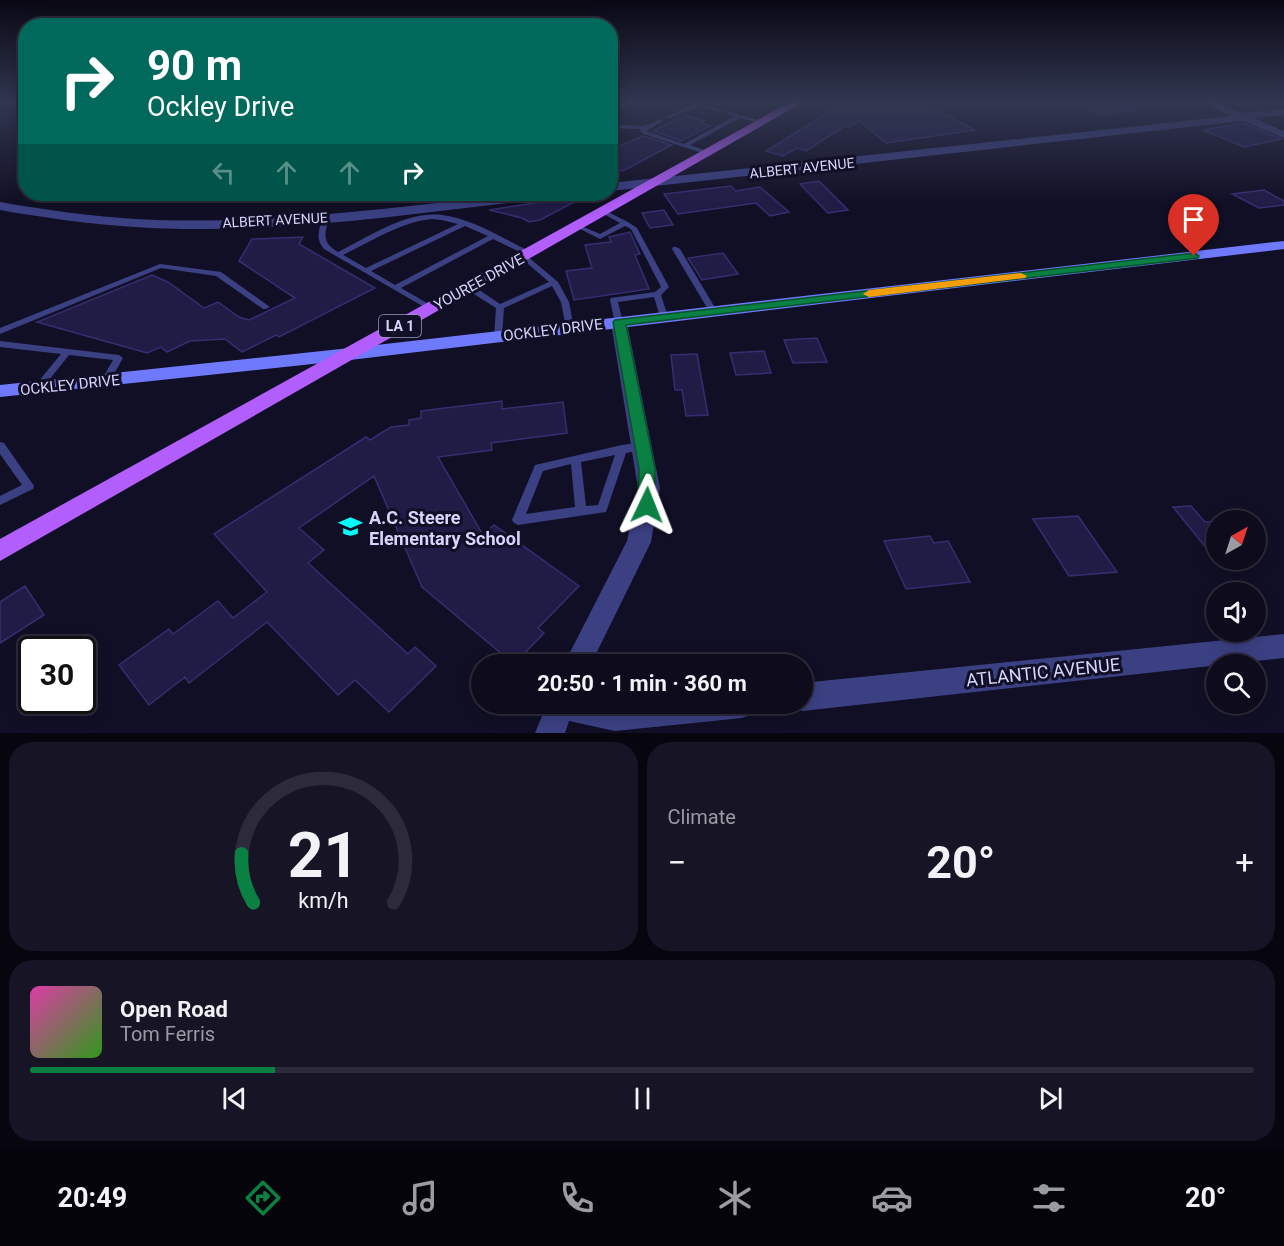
<!DOCTYPE html>
<meta charset="utf-8">
<style>
:root{--surface:#0d0b1c;--page:#161425;--text:#f1f3f6;--muted:#9a9ba3;--line:#2d2b3b;--accent:#0b8043}
body{margin:0;font-family:Roboto,sans-serif;background:var(--page);color:var(--text);height:100vh;display:flex;flex-direction:column;font-size:22px;white-space:nowrap}
*{box-sizing:border-box;margin:0}
p{font-size:20px;color:var(--muted)}
.icon{flex:none;width:33px;height:33px;fill:none;stroke:currentColor;stroke-width:2;stroke-linecap:round;stroke-linejoin:round}
.map{position:relative;height:733px;overflow:hidden}
.sheet{display:flex;flex-direction:column;gap:9px;padding:9px;background:#07060f;flex:1}
.sheet>*{flex:none}
.hud{position:absolute;left:18px;top:18px;width:600px;height:183px;border-radius:24px;box-shadow:0 3px 15px #0003,0 0 0 2px var(--line);background:#00695c;color:#fff;overflow:hidden}
.needle{width:39px;rotate:39deg}
.tools{position:absolute;left:1206px;top:510px;display:grid;gap:12px}
.tools a{display:grid;place-items:center;width:60px;height:60px;border-radius:50%;background:var(--surface);box-shadow:0 3px 15px #0003,0 0 0 2px var(--line);font-size:30px}
.speed{position:absolute;left:18px;top:636px;display:flex;gap:12px;font-size:30px;font-weight:700;text-align:center}
.speed>*{display:grid;place-content:center;width:78px;height:78px;border-radius:50%;background:var(--surface);box-shadow:0 3px 15px #0003,0 0 0 2px var(--line);line-height:1}
.speed .limit{border:3px solid #111;border-radius:9px;background:#fff;color:#111}
.pin{position:absolute;display:grid;place-items:center;width:51px;height:51px;color:#fff;margin:-62px -26px;border-radius:50% 50% 50% 0;rotate:-45deg;box-shadow:0 0 6px #0007}
.pin .icon{rotate:45deg}
.me{position:absolute;width:66px;margin:-33px;rotate:2deg;stroke-linejoin:round;filter:drop-shadow(0 0 4px #0008)}
.turn{display:flex;align-items:center;gap:21px;height:126px;padding:0 30px;font-size:27px}
.turn .icon{width:78px;height:78px;stroke-width:2.5}
.turn b{display:block;font-size:42px;line-height:51px}
.lanes{display:flex;align-items:center;height:57px;padding:0 30px;background:#0003;justify-content:center;gap:30px;direction:ltr}
.lanes .off{opacity:.35}
.big{font-size:45px;font-weight:700;line-height:1.1}
.sheet .widget{flex:1;display:flex;flex-direction:column;justify-content:center;gap:9px;min-width:0;padding:0 21px;border-radius:24px;background:var(--page)}
.sheet .dial{align-items:center;gap:0}
.dial svg{height:156px;overflow:visible;fill:none;stroke:var(--line);stroke-width:7;stroke-linecap:round;text-anchor:middle}
.dial text{fill:var(--text);stroke:none}
.song{display:flex;align-items:center;gap:18px}
.cover{width:72px;height:72px;border-radius:9px;background:linear-gradient(135deg,hsl(320 70% 55%),hsl(110 70% 35%))}
.played{height:6px;border-radius:3px;background:linear-gradient(90deg,var(--accent) 20%,var(--line) 20%)}
.keys{display:flex;justify-content:space-around;direction:ltr}
.heat{display:flex;justify-content:space-between;align-items:center;font-size:33px;direction:ltr}
.sheet .tiles{flex:1;display:grid;gap:9px;grid-template-columns:1fr 1fr}
.widget:last-child{grid-column:span 2}
.trip{position:absolute;left:471px;top:654px;width:342px;height:60px;border-radius:30px;background:var(--surface);box-shadow:0 3px 15px #0003,0 0 0 2px var(--line);font-weight:700;line-height:60px;text-align:center}
.dock{display:flex;height:96px;justify-content:space-around;align-items:center;background:#05040b;color:var(--muted)}
.dock .icon{width:42px;height:42px}
.dock .current{color:var(--accent)}
.dock b{font-size:27px;color:var(--text)}
.map>svg:first-child{display:block}
.building{fill:#201c46;stroke:#352e71;stroke-width:1.5}
.lines{fill:none;stroke-linecap:round;stroke-linejoin:round}
.lane{fill:#3b4083;fill-rule:evenodd}
.street{fill:#3b4083;fill-rule:evenodd}
.secondary{fill:#6e79fc;fill-rule:evenodd}
.primary{fill:#b15efc;fill-rule:evenodd}
.route{fill:#0b8043;stroke:#07532c;stroke-width:1.5}
.slow{fill:#f59e0b}
.labels{text-anchor:middle;dominant-baseline:central;stroke-width:6;stroke-linejoin:round;paint-order:stroke}
.far-street-label{font-size:14px;fill:#d5d5fe;stroke:#110f25}
.shield{fill:#110f25;stroke:#9a9abd;stroke-width:1.5}
.shield-label{font-size:14px;font-weight:bold;fill:#d5d5fe}
.street-label{font-size:15px;fill:#d5d5fe;stroke:#110f25}
.near-poi-label{font-size:18px;font-weight:bold;fill:#d5d5fe;stroke:#110f25;text-anchor:start}
.near-street-label{font-size:18px;fill:#d5d5fe;stroke:#110f25}
</style>
<div class="map">
<svg width="1284" height="733" viewBox="0 0 1284 733">
<rect width="100%" height="100%" fill="#110f25"/>
<path class="building" d="M847 101H918L975 130 886 143 859 121 850 127 845 126 806 151 797 148 783 156 766 151Z
M1070 101H1135L1136 110 1098 115Z
M685 115 704 121 700 123 711 126 681 141 653 131Z
M1243 123 1282 139 1244 147 1203 130Z
M643 136 672 145 623 171 610 167V150Z
M819 181 848 210 828 213 800 184Z
M731 186 736 191 760 187 789 212 770 216 756 203 678 214 664 194Z
M1264 190 1284 201V205L1259 208 1232 194Z
M581 196 582 198 540 220 529 222 522 218 489 210Z
M664 210 673 225 650 228 642 213Z
M630 232 640 254 635 255 649 289 574 300 566 271 592 268 585 245 611 242 609 237Z
M303 237 299 244 375 288 279 337 276 335 242 352 225 339 190 341 167 352 161 347 147 353 37 322 152 275 168 282 204 308 218 302 239 317 249 320 295 298 239 261 252 239Z
M723 253 738 274 702 280 688 258Z
M817 338 827 362 793 363 784 340Z
M764 351 771 373 736 375 730 353Z
M697 354 708 415 686 416 682 390H675L671 355Z
M502 401V409L563 402 567 433 491 443 492 450 438 457 483 535 494 525 579 586 538 628 544 633 514 664 422 587 374 476 299 528 324 550 308 563 408 654 415 647 436 666 389 712 355 680 338 695 267 622 189 683 185 677 149 705 119 665 169 629 173 634 218 601 233 618 267 592 214 534 366 437 370 440 391 427 409 425V420L421 418V411Z
M1191 506 1205 522 1216 521V560L1173 507Z
M1078 516 1117 572 1069 576 1033 519Z
M930 536 934 543 948 541 970 582 906 589 884 541Z
M25 586 44 615 0 643V602Z"/>
<g class="lines">
<path class="lane" d="M683 101H691L765 122 762 124 740 118 690 145 710 152V154L708 155 644 134 640 131 641 129 610 128V124L644 126 660 119 663 121 662 122 646 131 684 144 735 116 699 106 670 118H666V116L695 105Z
M454 194H461L453 200 452 206H448L447 199Z
M604 210 628 222 637 228 669 287 661 295 668 317 667 319H661L660 317 654 297 618 302 623 323 619 326 615 323 610 300 611 298 655 292 661 287 631 229 625 226 600 239 574 226 575 225H579L600 234 620 223 602 213 601 212Z
M326 215 329 217C325 234 321 242 338 252 369 237 405 211 442 215 474 219 503 239 532 252V256H527L558 282 569 302 574 328 570 331 566 328 561 302 552 286 504 308 502 337 501 339H495L494 337 496 308 466 289 465 287 466 285H472L500 304 549 282 520 257 521 255H526L493 239 401 288 434 307 435 309 434 311H431L324 249C315 239 319 229 323 217ZM431 219 442 220 458 224 366 268 343 255C372 241 399 223 431 219ZM465 226 488 236 395 285 371 271Z
M673 247H676L680 249 717 311 716 313H710L709 311 672 249Z
M160 264 221 272 270 307 266 309H263L216 276 161 268 0 334V328Z
M0 341 119 355 123 358 109 383 106 384 101 381 113 360 69 355 41 390 38 391 33 388 61 354 0 347Z
M0 442 4 443 34 486 33 489 0 505V496L22 485 0 454Z
M643 442 647 443 648 446 647 449 626 453 606 512 518 525 514 523 512 520 535 465 622 445ZM615 455 598 505 586 506 581 462ZM571 464 575 507 526 514 543 471Z"/>
<path class="street" d="M626 101H660L610 109V103Z
M1199 101H1213L1242 113 1284 109V115L1253 118 1284 131V138L1243 121 610 191V183L1231 116Z
M519 194H557L551 198C414 213 273 236 135 227 89 224 45 218 0 210V202C45 210 90 216 136 219 264 226 392 207 519 194Z
M619 318 627 323 660 488 651 542 591 664H564L627 541 638 488 611 323Z
M1284 634V658L802 711 791 704H802V683Z
M547 704H756L752 714 742 718 615 731 569 721 565 733H535Z"/>
<path class="secondary" d="M1284 241V249L350 360 0 397V385L350 348Z"/>
<path class="primary" d="M792 101H805L0 561V539Z"/>
</g>
<linearGradient id="sky" x2="0" y2="1"><stop stop-color="#090814"/><stop offset="0.5" stop-color="#323751"/><stop offset="1" stop-color="#323751" stop-opacity="0"/></linearGradient>
<rect width="1284" height="204" fill="url(#sky)"/>
<path class="route" d="M1194 253 1199 256 1198 258 626 325 655 469V505L653 510H641L638 505 639 469 613 322 615 320Z"/>
<path class="slow" d="M1021 273 1027 276 1025 278 869 297 863 294 869 290Z"/>
<defs>
<symbol id="school-bare" viewBox="-9 -9 18 18"><path d="M0-5L7-2L0 1L-7-2ZM-4 1L0 2.5L4 1V4Q0 6-4 4Z" fill="#05faf9" stroke="#110f25" stroke-width="2.5" paint-order="stroke"/></symbol>
</defs>
<g fill-rule="evenodd">
<use href="#school-bare" x="334" y="510" width="33" height="33"/>
</g>
<g class="labels">
<g class="far-street-label">
<text transform="translate(802 168) rotate(-6)">ALBERT AVENUE</text>
<text transform="translate(275 220) rotate(-3)">ALBERT AVENUE</text>
</g>
<rect class="shield" x="379" y="315" width="42" height="22" rx="4.5"/>
<g class="shield-label">
<text x="400" y="326">LA 1</text>
</g>
<g class="street-label">
<text transform="translate(479 282) rotate(-29)">YOUREE DRIVE</text>
<text transform="translate(553 330) rotate(-7)">OCKLEY DRIVE</text>
<text transform="translate(70 385) rotate(-6)">OCKLEY DRIVE</text>
</g>
<g class="near-poi-label">
<text x="369" y="517">A.C. Steere<tspan x="369" dy="21">Elementary School</tspan></text>
</g>
<g class="near-street-label">
<text transform="translate(1043 672) rotate(-6)">ATLANTIC AVENUE</text>
</g>
</g>
</svg>
<div class="tools">
<a><svg class="needle" viewBox="-14 -14 28 28"><path d="M0-13l5 13h-10z" fill="#e53935"/><path d="M0 13l5-13h-10z" fill="#9a9ba3"/></svg></a>
<a><svg class="icon" aria-label="sound" viewBox="0 0 24 24"><path d="M4 9h4l5-4v14l-5-4H4zM17 9q2 3 0 6"/></svg></a>
<a><svg class="icon" aria-label="search" viewBox="0 0 24 24"><circle cx="10" cy="10" r="6"/><path d="M15 15l6 6"/></svg></a>
</div>
<div class="speed"><div class="limit">30</div></div>
<div class="pin" style="left:1194px;top:256px;background:#d93025"><svg class="icon" aria-label="arrive" viewBox="0 0 24 24"><path d="M6 21V4h12l-3 4 3 4H6"/></svg></div>
<svg class="me" style="left:647px;top:505px" viewBox="-20 -20 40 40"><path d="M0-17L14 15 0 8-14 15z" fill="#0b8043" stroke="#fff" stroke-width="4"/></svg>
<div class="trip">20:50 · 1 min · 360 m</div>
<div class="hud">
<div class="turn"><svg class="icon" aria-label="right" viewBox="0 0 24 24"><path d="M7 20v-9h11M14 6l5 5-5 5"/></svg><div><b>90 m</b>Ockley Drive</div></div>
<div class="lanes"><svg class="icon off" aria-label="left" viewBox="0 0 24 24"><path d="M17 20v-9H6M10 6l-5 5 5 5"/></svg><svg class="icon off" aria-label="ahead" viewBox="0 0 24 24"><path d="M12 20V5M6 11l6-6 6 6"/></svg><svg class="icon off" aria-label="ahead" viewBox="0 0 24 24"><path d="M12 20V5M6 11l6-6 6 6"/></svg><svg class="icon" aria-label="right" viewBox="0 0 24 24"><path d="M7 20v-9h11M14 6l5 5-5 5"/></svg></div>
</div>
</div>
<section class="sheet">
<div class="tiles">
<div class="widget dial"><svg viewBox="0 0 100 80">
<path d="M14 69A42 42 0 1 1 86 69"/>
<path d="M14 69A42 42 0 0 1 8 44" stroke="#0b8043"/>
<text x="50" y="56" font-size="32" font-weight="700">21</text>
<text x="50" y="72" font-size="11">km/h</text>
</svg></div>
<div class="widget"><p>Climate</p>
<div class="heat"><a>−</a><b class="big">20°</b><a>+</a></div>
</div>
<div class="widget">
<div class="song"><i class="cover"></i><div><b>Open Road</b><p>Tom Ferris</p></div></div>
<div class="played"></div>
<div class="keys"><svg class="icon" aria-label="previous" viewBox="0 0 24 24"><path d="M18 5L8 12l10 7zM5 5v14"/></svg><svg class="icon" aria-label="pause" viewBox="0 0 24 24"><path d="M8 5v14M16 5v14"/></svg><svg class="icon" aria-label="next" viewBox="0 0 24 24"><path d="M6 5l10 7-10 7zM19 5v14"/></svg></div>
</div>
</div>
</section>
<nav class="dock">
<b>20:49</b>
<svg class="icon current" aria-label="directions" viewBox="0 0 24 24"><path d="M12 3l9 9-9 9-9-9zM9 14v-3h6M13 9l2 2-2 2"/></svg>
<svg class="icon" aria-label="music" viewBox="0 0 24 24"><path d="M9 18V5l10-2v13"/><circle cx="6" cy="18" r="3"/><circle cx="16" cy="16" r="3"/></svg>
<svg class="icon" aria-label="phone" viewBox="0 0 24 24"><path d="M5 4h4l2 5-3 2q2 4 5 5l2-3 5 2v4C11 20 4 13 5 4z"/></svg>
<svg class="icon" aria-label="climate" viewBox="0 0 24 24"><path d="M12 3v18M4 7l16 10M4 17L20 7"/></svg>
<svg class="icon" aria-label="car" viewBox="0 0 24 24"><path d="M5 17H2v-5l4-1 3-4h7l3 4 3 1v5h-3M9 17h6M6 11h13"/><circle cx="7" cy="17" r="2"/><circle cx="17" cy="17" r="2"/></svg>
<svg class="icon" aria-label="filters" viewBox="0 0 24 24"><path d="M4 7h16M4 17h16"/><circle cx="9" cy="7" r="2"/><circle cx="15" cy="17" r="2"/></svg>
<b>20°</b>
</nav>
